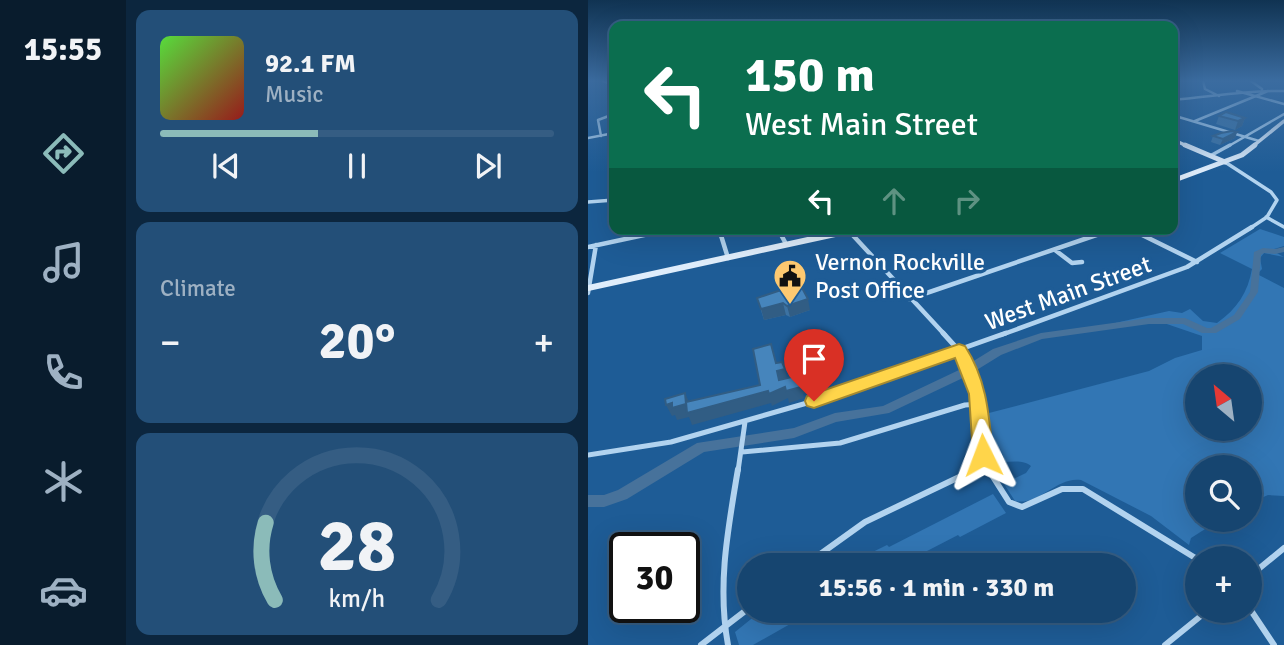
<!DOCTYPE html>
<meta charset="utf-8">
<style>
:root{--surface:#164570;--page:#234f78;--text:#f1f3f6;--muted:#9eb1c3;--line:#355d83;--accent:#8bbbb9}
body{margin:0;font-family:Signika,sans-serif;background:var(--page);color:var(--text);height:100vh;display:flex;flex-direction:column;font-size:26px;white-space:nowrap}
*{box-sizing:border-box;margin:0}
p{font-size:23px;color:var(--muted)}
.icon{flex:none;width:38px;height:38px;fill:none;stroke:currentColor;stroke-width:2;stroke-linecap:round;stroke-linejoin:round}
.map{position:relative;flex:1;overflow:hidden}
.sheet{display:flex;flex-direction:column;gap:10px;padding:10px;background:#0c263e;width:462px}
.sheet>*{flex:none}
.hud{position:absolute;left:21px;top:21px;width:569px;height:214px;border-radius:14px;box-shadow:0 7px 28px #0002,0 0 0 2px var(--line);background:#0b6e4f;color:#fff;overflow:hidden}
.needle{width:46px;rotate:331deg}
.buttons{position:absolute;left:597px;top:364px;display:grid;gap:14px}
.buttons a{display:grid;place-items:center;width:77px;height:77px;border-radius:50%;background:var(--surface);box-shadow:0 7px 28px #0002,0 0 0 2px var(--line);font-size:35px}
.speed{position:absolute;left:21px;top:532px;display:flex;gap:14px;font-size:35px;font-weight:700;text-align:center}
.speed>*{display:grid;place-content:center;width:91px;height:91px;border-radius:50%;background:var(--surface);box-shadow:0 7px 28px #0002,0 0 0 2px var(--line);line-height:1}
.speed .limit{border:4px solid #111;border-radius:10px;background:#fff;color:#111}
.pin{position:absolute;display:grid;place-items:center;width:60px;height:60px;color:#fff;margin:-72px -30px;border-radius:50% 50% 50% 0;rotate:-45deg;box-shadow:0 0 7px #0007}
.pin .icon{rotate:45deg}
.me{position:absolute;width:77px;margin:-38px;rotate:357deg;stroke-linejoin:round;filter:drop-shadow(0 0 5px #0008)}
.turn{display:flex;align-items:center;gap:24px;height:147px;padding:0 21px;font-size:32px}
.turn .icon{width:91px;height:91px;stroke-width:2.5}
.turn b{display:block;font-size:49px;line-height:60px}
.lanes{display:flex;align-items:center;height:66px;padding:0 21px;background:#0003;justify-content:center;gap:35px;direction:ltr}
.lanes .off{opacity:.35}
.big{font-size:52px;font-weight:800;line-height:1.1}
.sheet .card{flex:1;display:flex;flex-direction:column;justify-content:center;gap:10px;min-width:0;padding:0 24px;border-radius:14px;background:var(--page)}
.sheet .dial{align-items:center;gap:0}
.dial svg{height:182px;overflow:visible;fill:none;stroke:var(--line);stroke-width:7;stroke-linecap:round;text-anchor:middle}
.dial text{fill:var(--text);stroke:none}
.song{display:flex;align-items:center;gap:21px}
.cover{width:84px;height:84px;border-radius:10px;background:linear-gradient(135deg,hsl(110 70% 55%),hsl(0 70% 35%))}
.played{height:7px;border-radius:4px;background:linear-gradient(90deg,var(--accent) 40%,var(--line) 40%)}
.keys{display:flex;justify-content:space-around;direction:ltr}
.heat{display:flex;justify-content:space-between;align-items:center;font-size:38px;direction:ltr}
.trip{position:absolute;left:149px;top:553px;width:399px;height:70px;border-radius:35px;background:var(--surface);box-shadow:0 7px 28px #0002,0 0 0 2px var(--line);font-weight:800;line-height:70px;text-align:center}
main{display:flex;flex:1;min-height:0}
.tab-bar{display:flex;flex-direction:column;width:126px;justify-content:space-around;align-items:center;background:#091c2d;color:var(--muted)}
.tab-bar .icon{width:49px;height:49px}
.tab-bar .on{color:var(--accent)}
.tab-bar b{font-size:32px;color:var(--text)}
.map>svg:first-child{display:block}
.green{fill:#3276b4;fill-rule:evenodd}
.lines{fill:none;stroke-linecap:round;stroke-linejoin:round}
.river{fill:#47729b;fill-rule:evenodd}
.street-far4{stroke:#b2d3ef;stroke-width:2.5}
.street-far3{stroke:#b2d3ef;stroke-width:3.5}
.street-far2{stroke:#b2d3ef;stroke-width:4.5}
.street-far1{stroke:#b2d3ef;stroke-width:5}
.street{stroke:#b2d3ef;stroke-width:6}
.secondary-far2{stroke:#dfedfb;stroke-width:3.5}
.secondary-far1{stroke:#dfedfb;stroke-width:5}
.secondary{stroke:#dfedfb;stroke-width:6}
.wall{fill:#3c72a2}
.shaded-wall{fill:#315d84}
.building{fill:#4685bc;stroke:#315d84;stroke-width:2}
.route{fill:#ffd54a;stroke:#a68a30;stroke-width:2}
.labels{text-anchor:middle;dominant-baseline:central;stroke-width:7;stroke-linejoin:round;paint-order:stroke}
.poi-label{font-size:24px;fill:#fff;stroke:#1e5c96;text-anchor:start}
.street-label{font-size:24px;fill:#fff;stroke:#1e5c96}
</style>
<main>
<nav class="tab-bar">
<b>15:55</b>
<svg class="icon on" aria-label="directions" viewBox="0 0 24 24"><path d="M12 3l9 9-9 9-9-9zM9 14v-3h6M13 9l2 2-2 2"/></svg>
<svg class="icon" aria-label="music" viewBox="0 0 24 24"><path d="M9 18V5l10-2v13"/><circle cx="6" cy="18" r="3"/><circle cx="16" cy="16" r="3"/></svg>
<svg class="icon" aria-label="phone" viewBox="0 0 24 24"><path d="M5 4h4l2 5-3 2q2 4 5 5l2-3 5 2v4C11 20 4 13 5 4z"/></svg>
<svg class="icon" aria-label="climate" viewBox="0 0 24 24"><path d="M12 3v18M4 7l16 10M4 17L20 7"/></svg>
<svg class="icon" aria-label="car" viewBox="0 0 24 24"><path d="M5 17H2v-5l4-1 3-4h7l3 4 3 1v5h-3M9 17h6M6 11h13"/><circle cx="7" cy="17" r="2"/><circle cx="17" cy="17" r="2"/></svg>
</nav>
<section class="sheet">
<div class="card">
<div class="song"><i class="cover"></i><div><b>92.1 FM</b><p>Music</p></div></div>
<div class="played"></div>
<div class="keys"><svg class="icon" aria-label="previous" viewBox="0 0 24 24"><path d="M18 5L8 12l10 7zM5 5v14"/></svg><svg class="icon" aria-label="pause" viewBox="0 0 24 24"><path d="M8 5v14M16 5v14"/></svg><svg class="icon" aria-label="next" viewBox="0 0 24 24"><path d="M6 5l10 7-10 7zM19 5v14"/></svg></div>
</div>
<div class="card"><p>Climate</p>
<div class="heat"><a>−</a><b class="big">20°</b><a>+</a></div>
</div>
<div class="card dial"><svg viewBox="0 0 100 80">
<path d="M14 69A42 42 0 1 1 86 69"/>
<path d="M14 69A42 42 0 0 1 10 35" stroke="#8bbbb9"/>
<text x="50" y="56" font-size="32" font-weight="700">28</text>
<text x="50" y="72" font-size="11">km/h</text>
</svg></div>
</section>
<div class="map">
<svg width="696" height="645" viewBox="0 0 696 645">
<rect width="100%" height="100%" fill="#1e5c96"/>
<path class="green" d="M672 229 696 237V246L683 250 696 257 676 253 672 258 674 269 669 274 696 288V496L680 495 662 503V467H609V495L602 500 609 507V520H621L625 524 603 538 601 545 563 516 493 480C469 476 451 506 427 501L407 470 421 481 438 473 443 466C432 457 416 465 403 460L401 413 561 371 587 358 614 350V336L567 320 527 323 581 311 594 313 602 309 615 321 629 323C649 309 660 292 664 269L632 253ZM609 376H662V429H609Z
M405 494 418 513 372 537 370 535 312 565H258L299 545 301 547Z
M173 611H225L165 645H151L147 632Z"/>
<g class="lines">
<path class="river" d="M696 247V252L687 254 676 253 673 255 670 292 652 319 628 333H614L595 324H561L454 339 413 355 379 376 301 413 248 422 206 438 116 452 39 499 16 507H0V495H16L30 490 109 443 206 428 247 413 295 406 371 370 405 349 453 333 561 318H597L619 328H623L646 315 662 292 666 252 675 248 687 249Z"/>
<path class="street-far4" d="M15 81 26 85
M615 81 617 89 631 96
M663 81 674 89
M649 91 696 104
M584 100C622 97 658 90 696 91
M584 115 671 141
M607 121 680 91
M13 136 10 120 26 114
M0 138 26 133
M639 147 696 114"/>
<path class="street-far3" d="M622 156 642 145
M637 162 683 192 689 200 679 217 661 229
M0 202 26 200
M678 217 696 227"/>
<path class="street-far2" d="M131 229 140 258
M190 229 198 244
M542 229 609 262
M260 230 357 335
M0 247 84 229
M467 250 484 263 494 262
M0 293 8 245
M321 299 526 229
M413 335 599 267 664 227"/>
<path class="street-far1" d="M355 333 375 355 391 398 397 465 401 471
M154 452 252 443 377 405 392 404
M0 455 83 442 226 401 418 333
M150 471 157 422
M384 471 397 465"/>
<path class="street" d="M400 469 421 502 434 507 474 489H495L609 559
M217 565 277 522 388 469
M662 576 696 548
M662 609 686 645
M113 645 161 608
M140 645C129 585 140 529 150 469
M577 645 619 611"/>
<path class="secondary-far2" d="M584 139 601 147
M664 147 696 121"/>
<path class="secondary-far1" d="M597 145 637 162
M584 181 654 155 667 145"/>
<path class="secondary" d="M0 288 270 229"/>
</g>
<path class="wall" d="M631 116 657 118 654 126 647 130 628 124Z
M649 132 647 138 632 145 623 142 625 136Z
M169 298 222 310 202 317 198 315 176 320Z"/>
<path class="shaded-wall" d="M657 118 654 126 647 130 650 121Z
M649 132 647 138 632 145 635 139Z
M220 299 222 310 202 317 199 306Z
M195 303 198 315 176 320 173 309Z
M197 369 200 381 192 383 189 371Z
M214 382 217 393 215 394 216 398 201 403 200 398 184 406 183 403 104 425 101 417 89 420 87 415 84 416 78 405 97 393 102 404Z"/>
<path class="building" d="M638 112 657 118 650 121 631 116Z
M644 131 649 132 635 139 625 136 633 133Z
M205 286H213L220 299 199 306 195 303 173 309 169 298Z
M183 344 188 363 194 362 197 369 189 371 191 380 212 375 214 382H212L213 387 198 391 197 387 181 394 180 391 99 413 98 402 172 385 165 349Z
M97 393 98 404 84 408V403L78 405 77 399Z"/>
<linearGradient id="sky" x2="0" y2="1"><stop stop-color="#103352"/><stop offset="0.47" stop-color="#3b6ca0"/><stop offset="1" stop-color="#3b6ca0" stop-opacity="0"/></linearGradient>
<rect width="696" height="172" fill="url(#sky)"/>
<path class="route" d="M371 344 377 346C399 380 401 415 405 455L402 461 395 463 388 461 385 455 381 394 367 358 226 408 219 406 217 401 219 396Z"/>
<defs>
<symbol id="civic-pin" viewBox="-11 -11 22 30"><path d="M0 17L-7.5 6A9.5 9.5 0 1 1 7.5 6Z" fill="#fdc971" stroke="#1e5c96"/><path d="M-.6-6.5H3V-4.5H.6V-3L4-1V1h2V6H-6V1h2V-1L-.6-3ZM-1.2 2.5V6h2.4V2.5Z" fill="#111"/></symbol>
</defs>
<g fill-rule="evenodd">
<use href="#civic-pin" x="183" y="257" width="38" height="52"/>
</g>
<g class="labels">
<g class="poi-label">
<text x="227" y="262">Vernon Rockville<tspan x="227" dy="28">Post Office</tspan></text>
</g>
<g class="street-label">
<text transform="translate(480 293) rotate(-20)">West Main Street</text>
</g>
</g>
</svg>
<div class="buttons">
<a><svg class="needle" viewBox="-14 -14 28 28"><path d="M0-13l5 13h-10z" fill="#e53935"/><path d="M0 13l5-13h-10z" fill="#9eb1c3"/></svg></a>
<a><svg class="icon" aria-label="search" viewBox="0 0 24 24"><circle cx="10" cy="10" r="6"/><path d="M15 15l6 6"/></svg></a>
<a>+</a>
</div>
<div class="speed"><div class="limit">30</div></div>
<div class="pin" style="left:226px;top:401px;background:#d93025"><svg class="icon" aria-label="arrive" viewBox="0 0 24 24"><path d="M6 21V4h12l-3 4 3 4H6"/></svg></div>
<svg class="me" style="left:395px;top:455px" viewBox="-20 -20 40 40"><path d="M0-17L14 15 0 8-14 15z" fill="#ffd54a" stroke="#fff" stroke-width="4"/></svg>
<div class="trip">15:56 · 1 min · 330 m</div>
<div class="hud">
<div class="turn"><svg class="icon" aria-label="left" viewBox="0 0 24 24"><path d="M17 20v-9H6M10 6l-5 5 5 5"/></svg><div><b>150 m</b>West Main Street</div></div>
<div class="lanes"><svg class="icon" aria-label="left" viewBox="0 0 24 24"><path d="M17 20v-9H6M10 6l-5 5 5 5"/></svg><svg class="icon off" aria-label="ahead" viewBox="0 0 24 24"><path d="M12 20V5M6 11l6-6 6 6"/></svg><svg class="icon off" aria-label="right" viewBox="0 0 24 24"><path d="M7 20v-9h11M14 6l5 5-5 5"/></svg></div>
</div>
</div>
</main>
